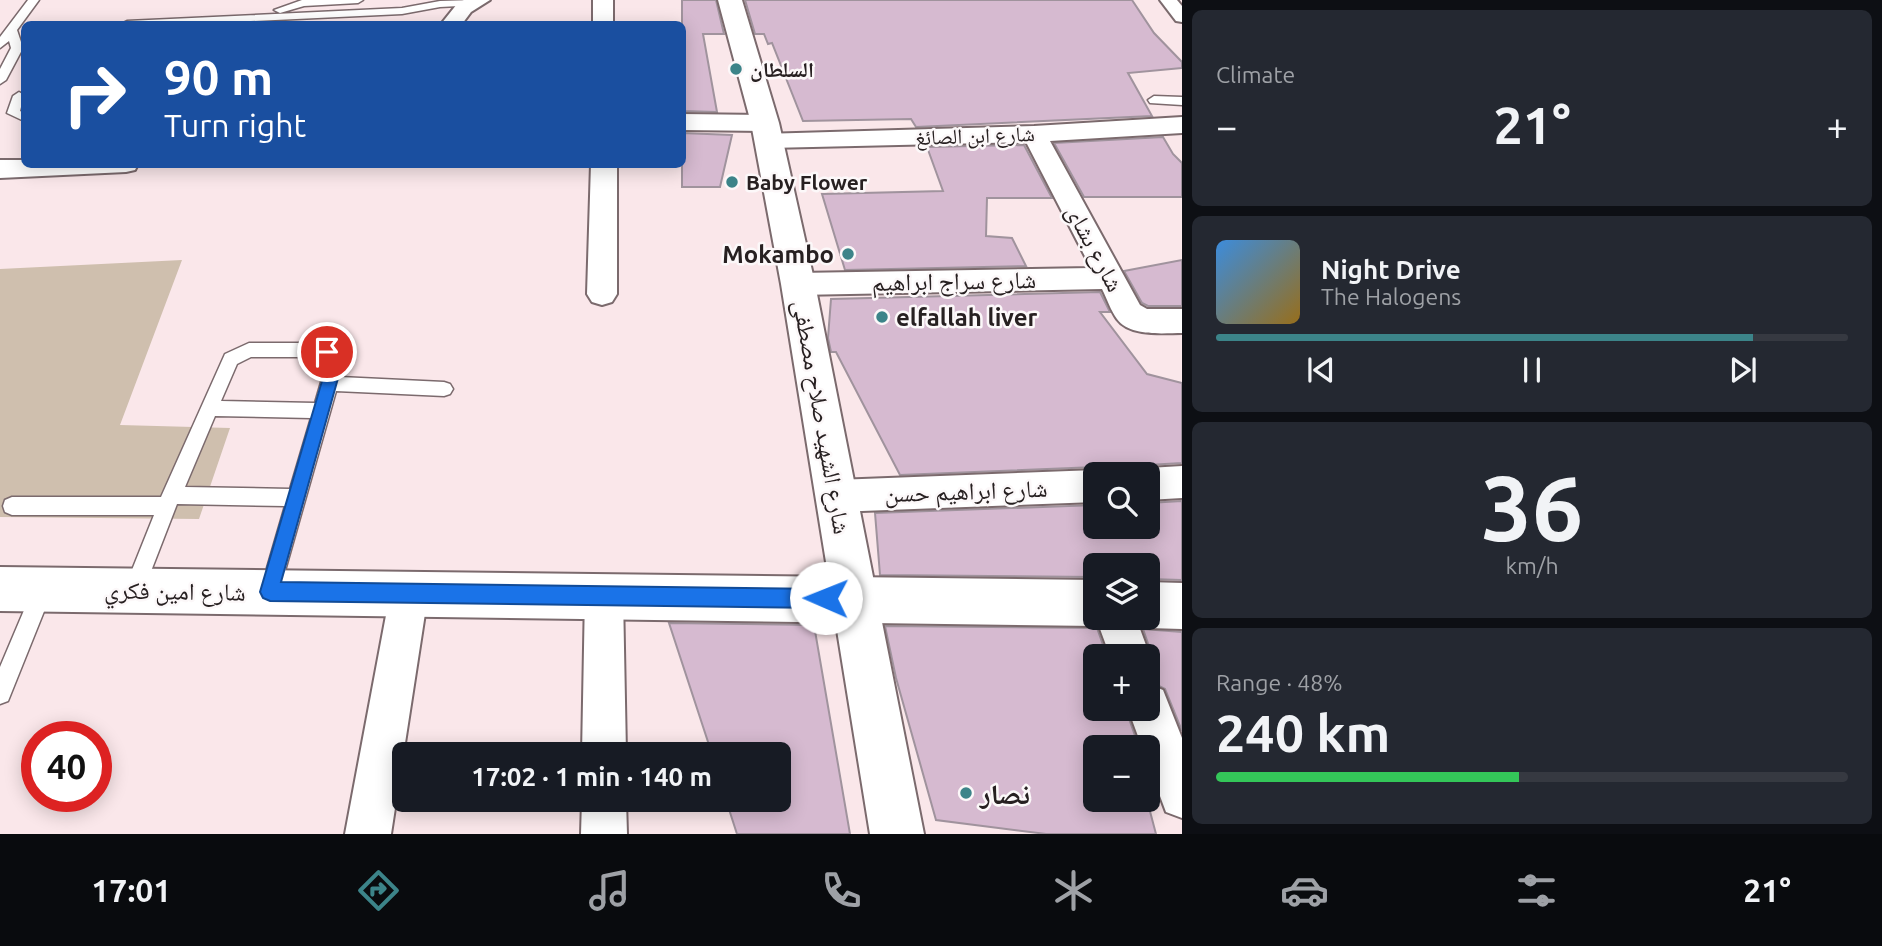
<!DOCTYPE html>
<meta charset="utf-8">
<style>
:root{--surface:#171b24;--page:#242831;--text:#f1f3f6;--muted:#9ea1a6;--line:#363941;--accent:#3c8489}
body{margin:0;font-family:Ubuntu,"Noto Naskh Arabic",sans-serif;background:var(--page);color:var(--text);height:100vh;display:flex;flex-direction:column;font-size:26px;white-space:nowrap}
*{box-sizing:border-box;margin:0}
p{font-size:23px;color:var(--muted)}
.icon{flex:none;width:38px;height:38px;fill:none;stroke:currentColor;stroke-width:2;stroke-linecap:round;stroke-linejoin:round}
.map{position:relative;flex:1;overflow:hidden}
.side{display:flex;flex-direction:column;gap:10px;padding:10px;background:#0d0f14;width:700px}
.side>*{flex:none}
.guide{position:absolute;left:21px;top:21px;width:665px;height:147px;border-radius:10px;box-shadow:0 4px 18px #0003;background:#1a4fa0;color:#fff;overflow:hidden}
.controls{position:absolute;left:1083px;top:462px;display:grid;gap:14px}
.controls a{display:grid;place-items:center;width:77px;height:77px;border-radius:10px;background:var(--surface);box-shadow:0 4px 18px #0003;font-size:35px}
.speed{position:absolute;left:21px;top:721px;display:flex;gap:14px;font-size:35px;font-weight:700;text-align:center}
.speed>*{display:grid;place-content:center;width:91px;height:91px;border-radius:50%;background:var(--surface);box-shadow:0 4px 18px #0003;line-height:1}
.speed .limit{border:10px solid #d22;background:#fff;color:#111}
.pin{position:absolute;display:grid;place-items:center;width:60px;height:60px;color:#fff;margin:-30px;border:4px solid #fff;border-radius:50%;box-shadow:0 2px 7px #0007}
.me{position:absolute;width:77px;margin:-38px;rotate:271deg;stroke-linejoin:round;filter:drop-shadow(0 0 5px #0008)}
.turn{display:flex;align-items:center;gap:24px;height:147px;padding:0 28px;font-size:32px}
.turn .icon{width:91px;height:91px;stroke-width:2.5}
.turn b{display:block;font-size:49px;line-height:60px}
.big{font-size:52px;font-weight:700;line-height:1.1}
.side .tile{flex:1;display:flex;flex-direction:column;justify-content:center;gap:10px;min-width:0;padding:0 24px;border-radius:10px;background:var(--page)}
.side .dial{align-items:center;gap:0}
.dial b{font-size:91px;line-height:1}
.song{display:flex;align-items:center;gap:21px}
.cover{width:84px;height:84px;border-radius:10px;background:linear-gradient(135deg,hsl(210 70% 55%),hsl(40 70% 35%))}
.played{height:7px;border-radius:4px;background:linear-gradient(90deg,var(--accent) 85%,var(--line) 85%)}
.keys{display:flex;justify-content:space-around;direction:ltr}
.heat{display:flex;justify-content:space-between;align-items:center;font-size:38px;direction:ltr}
.charge{height:10px;border-radius:5px;background:linear-gradient(90deg,#34c759 48%,var(--line) 0)}
.trip{position:absolute;left:392px;top:742px;width:399px;height:70px;border-radius:10px;background:var(--surface);box-shadow:0 4px 18px #0003;font-weight:700;line-height:70px;text-align:center}
.tabs{display:flex;height:112px;justify-content:space-around;align-items:center;background:#090b0e;color:var(--muted)}
.tabs .icon{width:49px;height:49px}
.tabs .on{color:var(--accent)}
.tabs b{font-size:32px;color:var(--text)}
main{display:flex;flex:1;min-height:0}
.map>svg:first-child{display:block}
.green{fill:#cfbfae}
.building{fill:#d6bad0;stroke:#a0939d;stroke-width:2}
.lines{fill:none;stroke-linecap:round;stroke-linejoin:round}
.service-casing{stroke:#7b6a6d;stroke-width:3}
.pedestrian-casing{stroke:#7b6a6d;stroke-width:4}
.minor-casing{stroke:#7b6a6d;stroke-width:4}
.tertiary-casing{stroke:#7b6a6d;stroke-width:4}
.secondary-casing{stroke:#7b6a6d;stroke-width:4}
.service{fill:#fff;fill-rule:evenodd}
.pedestrian{fill:#fff;fill-rule:evenodd}
.minor{fill:#fff;fill-rule:evenodd}
.tertiary{fill:#fff;fill-rule:evenodd}
.secondary{fill:#fff;fill-rule:evenodd}
.route{fill:#1a73e8;stroke:#114b97;stroke-width:2}
.poi-dot{fill:#3c8489;stroke:#fcf8f9;stroke-width:2.5}
.labels{text-anchor:middle;dominant-baseline:central;stroke-width:5;stroke-linejoin:round;paint-order:stroke}
.far-poi-label{font-size:21px;font-weight:bold;fill:#272021;stroke:#fcf8f9;text-anchor:start}
.far-street-label{font-size:21px;fill:#272021;stroke:#fcf8f9}
.street-label{font-size:24px;fill:#272021;stroke:#fcf8f9}
.poi-label{font-size:24px;font-weight:bold;fill:#272021;stroke:#fcf8f9;text-anchor:end}
.near-poi-label{font-size:28px;font-weight:bold;fill:#272021;stroke:#fcf8f9;text-anchor:start}
</style>
<main>
<div class="map">
<svg width="1182" height="834" viewBox="0 0 1182 834">
<rect width="100%" height="100%" fill="#fae7ea"/>
<path class="green" d="M182 260 120 425 230 428 199 519 0 517V269Z"/>
<path class="building" d="M682 0H716L724 34H703L717 112 682 111Z
M745 0H1132L1154 33 1182 62V68L1128 73 1152 116 916 127 911 119 803 121 772 43 768 44 764 34H755Z
M682 133 732 135 720 187H682Z
M1163 137 1173 154 1182 163V197H1084L1054 143Z
M1024 145 1052 198H987L986 236 1012 238 1026 266 845 270 822 194 943 191 927 147Z
M1182 260V306H1148L1142 303 1124 271Z
M1100 292 1110 312H1100L1147 374 1182 383V463L1148 465 1135 471 1134 474H1111L1096 467 900 475 836 352H831L828 338 831 299Z
M1182 501V580L1148 579V565H1096V577L880 575 875 513 1096 505V527H1148V503Z
M669 623 814 625 850 834H737L726 800H779V754H712Z
M885 626 1097 628 1107 656H1096V715L1127 713 1139 747H1096V800H1147L1156 834H1046L936 820 896 678Z
M1143 629 1182 632V731L1165 689 1157 685 1149 663 1152 655Z"/>
<g class="lines">
<defs>
<path id="service" d="M28 0H39L17 30 23 48 6 80 0 84V69L11 48 9 41 0 48V37Z
M302 0H363L358 3 304 6 280 13 274 10Z
M475 0 479 3 478 5 440 7 402 14 187 24H121L127 21 402 8 440 1Z
M19 92 24 95 20 111 24 113V121L7 113 13 96Z
M1154 96 1182 97V105L1150 103 1148 100Z
M249 343H319L333 347 343 364 340 377 444 382 450 384 453 389 450 394 444 396 336 391 277 599 270 602 263 599 260 592 285 506 177 504 141 597 134 600 127 597 124 590 154 515H12L5 512 3 506 5 500 12 497H161L225 354ZM251 357H322L326 365 315 403 221 401 237 364ZM215 416 311 418 290 489 185 487Z
M43 579 50 582 53 589 8 701 0 704V667L36 582Z"/>
<path id="pedestrian" d="M1160 0H1177L1182 6V22L1176 21Z"/>
<path id="minor" d="M464 0H490L471 12 462 24H441L457 4Z
M593 0H613V24H593Z
M682 114 765 115 774 118 777 123 774 128 765 131 682 130Z
M1182 117V133L1050 141 1140 305 1147 309H1182V333C1163 333 1130 337 1117 319 1111 311 1107 299 1102 289L798 295 788 292 783 284 788 276 798 273 1091 268 1026 142 769 148 760 146 757 140 760 134 1034 126Z
M0 160H24V164H138L135 170 126 172 0 178Z
M591 164H617V294L612 302 602 305 592 302 587 294Z
M1182 466V498L1148 500V474L1136 473 1148 468Z
M1096 470 1108 474H1096V502L836 512 823 508 818 496 823 484 836 480Z
M409 575 423 580 428 594 391 834H345L390 594 395 580Z
M604 576 618 581 623 595 626 754H582L585 595 590 581Z
M1096 618H1136L1150 656 1148 661V656H1110Z
M1148 684 1163 690 1182 738V818L1166 812 1148 764V747H1142L1128 709H1148Z
M582 800H626L627 834H581Z"/>
<path id="tertiary" d="M0 567 1096 580V618H1112L1096 626 0 611Z
M1148 582 1182 583V629L1148 628 1132 621 1131 618H1148Z"/>
<path id="secondary" d="M718 0H742L779 123 815 284 924 834H870L781 284 751 123Z"/>
</defs>
<use href="#service" class="service-casing"/>
<use href="#pedestrian" class="pedestrian-casing"/>
<use href="#minor" class="minor-casing"/>
<use href="#tertiary" class="tertiary-casing"/>
<use href="#secondary" class="secondary-casing"/>
<use href="#service" class="service"/>
<use href="#pedestrian" class="pedestrian"/>
<use href="#minor" class="minor"/>
<use href="#tertiary" class="tertiary"/>
<use href="#secondary" class="secondary"/>
</g>
<path class="route" d="M327 346 333 348 342 364 281 582 826 589 833 592 835 598 833 605 826 608 270 601 263 598 260 592 327 364 320 352Z"/>
<g class="poi-dot">
<circle cx="736" cy="69" r="7"/>
<circle cx="732" cy="182" r="7"/>
<circle cx="848" cy="254" r="7"/>
<circle cx="882" cy="317" r="7"/>
<circle cx="966" cy="793" r="7"/>
</g>
<g class="labels">
<g class="far-poi-label">
<text x="750" y="69">السلطان</text>
<text x="746" y="182">Baby Flower</text>
</g>
<g class="far-street-label">
<text transform="translate(975 135) rotate(-2)">شارع ابن الصائغ</text>
</g>
<g class="street-label">
<text transform="translate(1095 248) rotate(62)">شارع بشاى</text>
<text transform="translate(954 281) rotate(-1)">شارع سراج ابراهيم</text>
<text transform="translate(822 417) rotate(80)">شارع الشهيد صلاح مصطفى</text>
<text transform="translate(966 491) rotate(-2)">شارع ابراهيم حسن</text>
<text transform="translate(175 591) rotate(1)">شارع امين فكري</text>
</g>
<g class="poi-label">
<text x="834" y="254">Mokambo</text>
<text x="896" y="317" text-anchor="start">elfallah liver</text>
</g>
<g class="near-poi-label">
<text x="980" y="793">نصار</text>
</g>
</g>
</svg>
<div class="controls">
<a><svg class="icon" aria-label="search" viewBox="0 0 24 24"><circle cx="10" cy="10" r="6"/><path d="M15 15l6 6"/></svg></a>
<a><svg class="icon" aria-label="layers" viewBox="0 0 24 24"><path d="M12 4l9 5-9 5-9-5zM3 14l9 5 9-5"/></svg></a>
<a>+</a>
<a>−</a>
</div>
<div class="speed"><div class="limit">40</div></div>
<div class="pin" style="left:327px;top:352px;background:#d93025"><svg class="icon" aria-label="arrive" viewBox="0 0 24 24"><path d="M6 21V4h12l-3 4 3 4H6"/></svg></div>
<svg class="me" style="left:826px;top:598px" viewBox="-20 -20 40 40"><circle r="19" fill="#fff"/><path d="M0-13L10 11 0 6-10 11z" fill="#1a73e8"/></svg>
<div class="trip">17:02 · 1 min · 140 m</div>
<div class="guide">
<div class="turn"><svg class="icon" aria-label="right" viewBox="0 0 24 24"><path d="M7 20v-9h11M14 6l5 5-5 5"/></svg><div><b>90 m</b>Turn right</div></div>
</div>
</div>
<section class="side">
<div class="tile"><p>Climate</p>
<div class="heat"><a>−</a><b class="big">21°</b><a>+</a></div>
</div>
<div class="tile">
<div class="song"><i class="cover"></i><div><b>Night Drive</b><p>The Halogens</p></div></div>
<div class="played"></div>
<div class="keys"><svg class="icon" aria-label="previous" viewBox="0 0 24 24"><path d="M18 5L8 12l10 7zM5 5v14"/></svg><svg class="icon" aria-label="pause" viewBox="0 0 24 24"><path d="M8 5v14M16 5v14"/></svg><svg class="icon" aria-label="next" viewBox="0 0 24 24"><path d="M6 5l10 7-10 7zM19 5v14"/></svg></div>
</div>
<div class="tile dial"><b>36</b><p>km/h</p></div>
<div class="tile"><p>Range · 48%</p><b class="big">240 km</b><div class="charge"></div></div>
</section>
</main>
<nav class="tabs">
<b>17:01</b>
<svg class="icon on" aria-label="directions" viewBox="0 0 24 24"><path d="M12 3l9 9-9 9-9-9zM9 14v-3h6M13 9l2 2-2 2"/></svg>
<svg class="icon" aria-label="music" viewBox="0 0 24 24"><path d="M9 18V5l10-2v13"/><circle cx="6" cy="18" r="3"/><circle cx="16" cy="16" r="3"/></svg>
<svg class="icon" aria-label="phone" viewBox="0 0 24 24"><path d="M5 4h4l2 5-3 2q2 4 5 5l2-3 5 2v4C11 20 4 13 5 4z"/></svg>
<svg class="icon" aria-label="climate" viewBox="0 0 24 24"><path d="M12 3v18M4 7l16 10M4 17L20 7"/></svg>
<svg class="icon" aria-label="car" viewBox="0 0 24 24"><path d="M5 17H2v-5l4-1 3-4h7l3 4 3 1v5h-3M9 17h6M6 11h13"/><circle cx="7" cy="17" r="2"/><circle cx="17" cy="17" r="2"/></svg>
<svg class="icon" aria-label="filters" viewBox="0 0 24 24"><path d="M4 7h16M4 17h16"/><circle cx="9" cy="7" r="2"/><circle cx="15" cy="17" r="2"/></svg>
<b>21°</b>
</nav>
